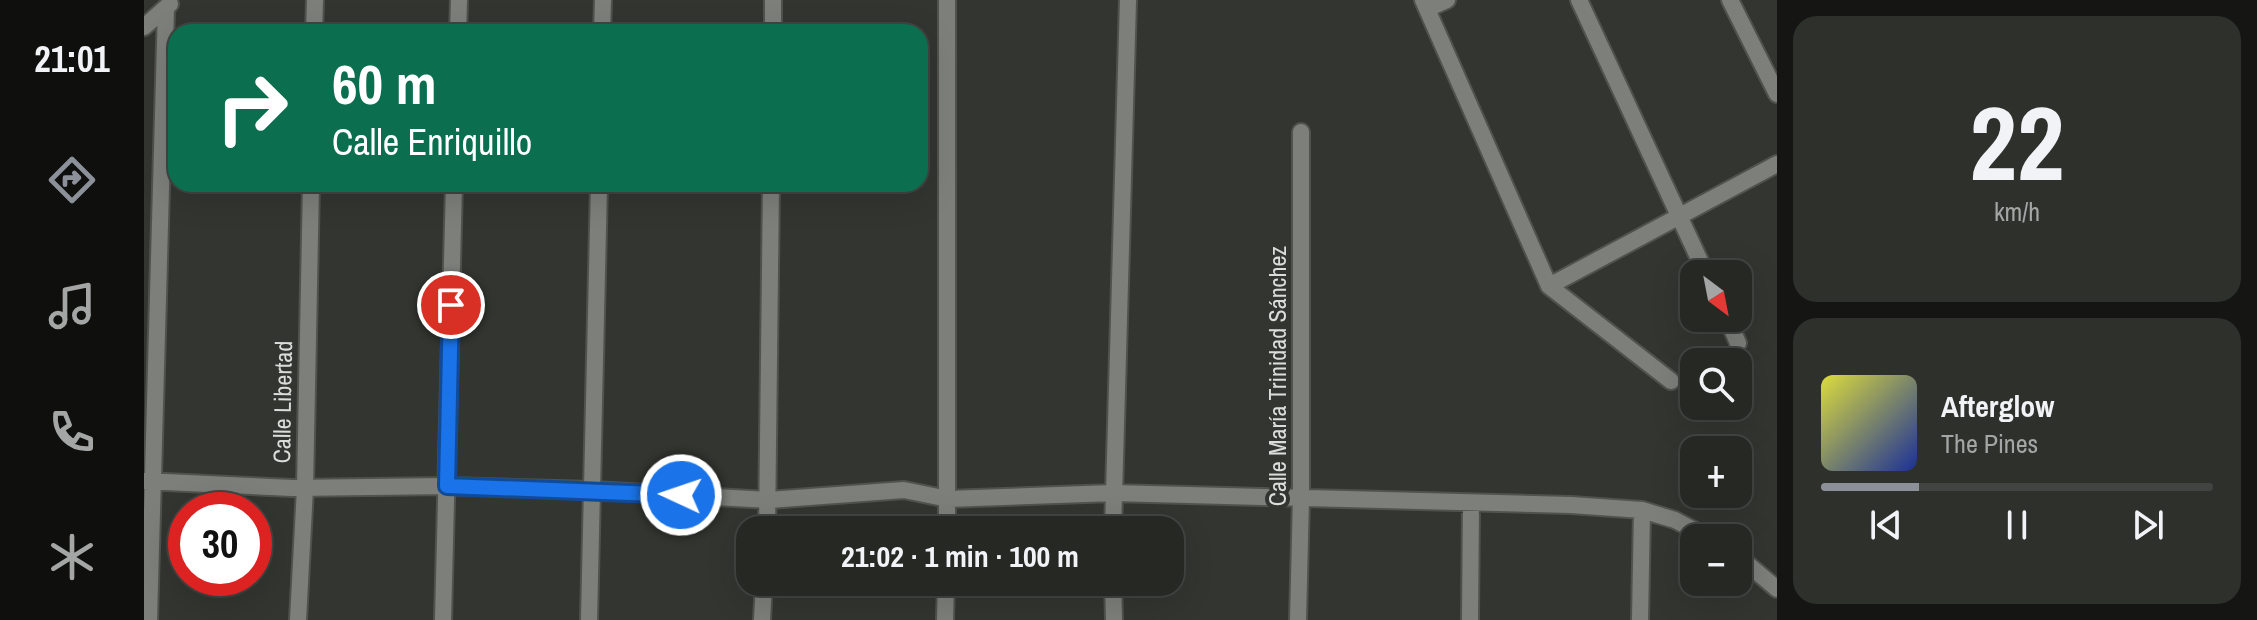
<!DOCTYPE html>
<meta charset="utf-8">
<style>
:root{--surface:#262824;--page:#2e302c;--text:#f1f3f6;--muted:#a4a6a6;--line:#424441;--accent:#8c9099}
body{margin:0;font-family:"Archivo Narrow",sans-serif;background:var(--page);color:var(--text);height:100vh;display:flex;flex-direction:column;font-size:30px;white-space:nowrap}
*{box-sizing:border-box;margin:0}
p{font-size:26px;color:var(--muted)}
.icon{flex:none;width:44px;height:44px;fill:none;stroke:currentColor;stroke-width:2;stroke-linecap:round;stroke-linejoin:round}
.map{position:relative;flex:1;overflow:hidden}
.drawer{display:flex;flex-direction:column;gap:16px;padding:16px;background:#151614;width:480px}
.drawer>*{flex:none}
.hud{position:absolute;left:24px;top:24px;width:760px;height:168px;border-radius:24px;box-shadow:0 8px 32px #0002,0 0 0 2px var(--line);background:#0b6e4f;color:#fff;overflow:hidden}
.needle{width:52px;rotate:148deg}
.buttons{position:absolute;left:1536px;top:260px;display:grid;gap:16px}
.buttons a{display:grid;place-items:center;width:72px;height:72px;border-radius:16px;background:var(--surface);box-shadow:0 8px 32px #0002,0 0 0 2px var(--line);font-size:40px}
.speed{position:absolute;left:24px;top:492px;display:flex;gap:16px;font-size:40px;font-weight:700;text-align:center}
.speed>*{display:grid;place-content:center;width:104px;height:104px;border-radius:50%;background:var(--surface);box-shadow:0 8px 32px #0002,0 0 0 2px var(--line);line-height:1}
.speed .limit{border:12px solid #d22;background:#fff;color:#111}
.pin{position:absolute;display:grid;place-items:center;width:68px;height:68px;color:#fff;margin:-34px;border:4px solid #fff;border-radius:50%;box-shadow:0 2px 8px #0007}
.me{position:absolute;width:88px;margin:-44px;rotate:273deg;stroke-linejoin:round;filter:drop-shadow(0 0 6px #0008)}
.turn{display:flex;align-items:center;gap:28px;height:168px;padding:0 32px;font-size:36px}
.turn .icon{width:104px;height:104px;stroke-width:2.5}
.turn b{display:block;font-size:56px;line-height:68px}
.drawer .widget{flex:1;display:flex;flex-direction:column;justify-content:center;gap:12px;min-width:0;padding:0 28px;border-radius:24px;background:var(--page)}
.drawer .dial{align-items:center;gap:0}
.dial b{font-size:104px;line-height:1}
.song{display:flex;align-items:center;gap:24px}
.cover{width:96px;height:96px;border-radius:12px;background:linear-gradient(135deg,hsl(60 70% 55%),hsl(230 70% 35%))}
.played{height:8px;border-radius:4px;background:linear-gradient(90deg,var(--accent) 25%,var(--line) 25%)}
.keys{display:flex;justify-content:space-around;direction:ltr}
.trip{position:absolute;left:592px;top:516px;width:448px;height:80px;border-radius:24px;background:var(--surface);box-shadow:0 8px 32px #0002,0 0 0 2px var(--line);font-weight:700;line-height:80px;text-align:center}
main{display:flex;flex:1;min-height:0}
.menu{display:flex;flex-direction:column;width:144px;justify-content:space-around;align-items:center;background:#0f100e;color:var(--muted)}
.menu .icon{width:56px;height:56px}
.menu .selected{color:var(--accent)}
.menu b{font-size:36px;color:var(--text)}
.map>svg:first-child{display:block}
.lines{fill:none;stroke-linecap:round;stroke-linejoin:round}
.minor-casing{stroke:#51524e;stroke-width:20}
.minor{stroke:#7d807a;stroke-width:16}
.route-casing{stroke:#114b97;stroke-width:20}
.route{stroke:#1a73e8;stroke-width:14}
.labels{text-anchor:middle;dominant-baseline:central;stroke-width:8;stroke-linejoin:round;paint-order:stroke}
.street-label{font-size:24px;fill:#dbddda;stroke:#333530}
</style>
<main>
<nav class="menu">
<b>21:01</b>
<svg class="icon selected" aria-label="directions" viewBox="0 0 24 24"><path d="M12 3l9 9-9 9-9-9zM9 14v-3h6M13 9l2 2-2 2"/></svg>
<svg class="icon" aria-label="music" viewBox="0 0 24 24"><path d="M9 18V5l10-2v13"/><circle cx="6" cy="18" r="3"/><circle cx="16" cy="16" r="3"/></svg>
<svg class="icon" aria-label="phone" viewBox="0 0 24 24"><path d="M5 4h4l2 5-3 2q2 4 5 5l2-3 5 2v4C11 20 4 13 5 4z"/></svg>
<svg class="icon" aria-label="climate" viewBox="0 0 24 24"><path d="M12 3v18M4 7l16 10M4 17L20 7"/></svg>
</nav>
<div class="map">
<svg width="1633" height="620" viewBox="0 0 1633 620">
<rect width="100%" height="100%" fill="#333530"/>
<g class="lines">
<defs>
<path id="minor" d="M803 0V530
M1279 0 1405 286 1527 381
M1435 0 1562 274
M1586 0 1633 94
M1283 9 1303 0
M0 27 26 4
M170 32 171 0
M314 32 315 0
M458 32 459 0
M629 32V0
M1405 286 1633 164
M1583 318 1594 343
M0 481 148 488 303 486 449 490 625 500 760 490 804 499 969 493 1427 505 1498 510 1531 520 1565 538
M623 530 627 184
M969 530 984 0
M1594 556 1633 589
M969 582 970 620
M5 620 22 8
M154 620 161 488 167 184
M299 620 310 184
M445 620 455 184
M618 620 620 582
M801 620 802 582
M1154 620 1157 498V132
M1326 620 1327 503
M1496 620 1498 510"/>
</defs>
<use href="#minor" class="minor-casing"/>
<use href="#minor" class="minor"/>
</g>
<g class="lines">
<defs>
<path id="route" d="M307 305 303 486 537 495"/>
</defs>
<use href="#route" class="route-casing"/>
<use href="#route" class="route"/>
</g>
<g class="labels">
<g class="street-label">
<text transform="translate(1133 376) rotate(-90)">Calle María Trinidad Sánchez</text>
<text transform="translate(138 402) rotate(-89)">Calle Libertad</text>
</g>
</g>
</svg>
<div class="buttons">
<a><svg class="needle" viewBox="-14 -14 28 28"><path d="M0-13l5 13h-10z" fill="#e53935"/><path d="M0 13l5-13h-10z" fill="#a4a6a6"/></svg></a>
<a><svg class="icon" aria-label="search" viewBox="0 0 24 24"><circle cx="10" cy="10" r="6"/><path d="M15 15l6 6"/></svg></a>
<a>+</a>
<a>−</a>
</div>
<div class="speed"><div class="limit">30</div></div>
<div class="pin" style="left:307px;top:305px;background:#d93025"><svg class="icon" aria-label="arrive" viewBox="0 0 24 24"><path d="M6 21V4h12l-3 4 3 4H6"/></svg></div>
<svg class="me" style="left:537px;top:495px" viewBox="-20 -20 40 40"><circle r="17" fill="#1a73e8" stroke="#fff" stroke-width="3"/><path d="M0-11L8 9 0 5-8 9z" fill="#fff"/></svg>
<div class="trip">21:02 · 1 min · 100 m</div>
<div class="hud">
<div class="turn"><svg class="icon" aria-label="right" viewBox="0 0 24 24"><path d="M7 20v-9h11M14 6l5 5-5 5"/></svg><div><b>60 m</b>Calle Enriquillo</div></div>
</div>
</div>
<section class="drawer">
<div class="widget dial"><b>22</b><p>km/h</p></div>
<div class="widget">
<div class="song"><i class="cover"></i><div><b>Afterglow</b><p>The Pines</p></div></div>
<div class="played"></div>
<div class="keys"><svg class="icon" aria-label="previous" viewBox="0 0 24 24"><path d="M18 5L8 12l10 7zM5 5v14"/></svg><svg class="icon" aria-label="pause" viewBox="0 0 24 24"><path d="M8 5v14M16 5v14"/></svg><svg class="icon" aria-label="next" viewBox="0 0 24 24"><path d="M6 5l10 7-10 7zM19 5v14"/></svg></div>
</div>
</section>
</main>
